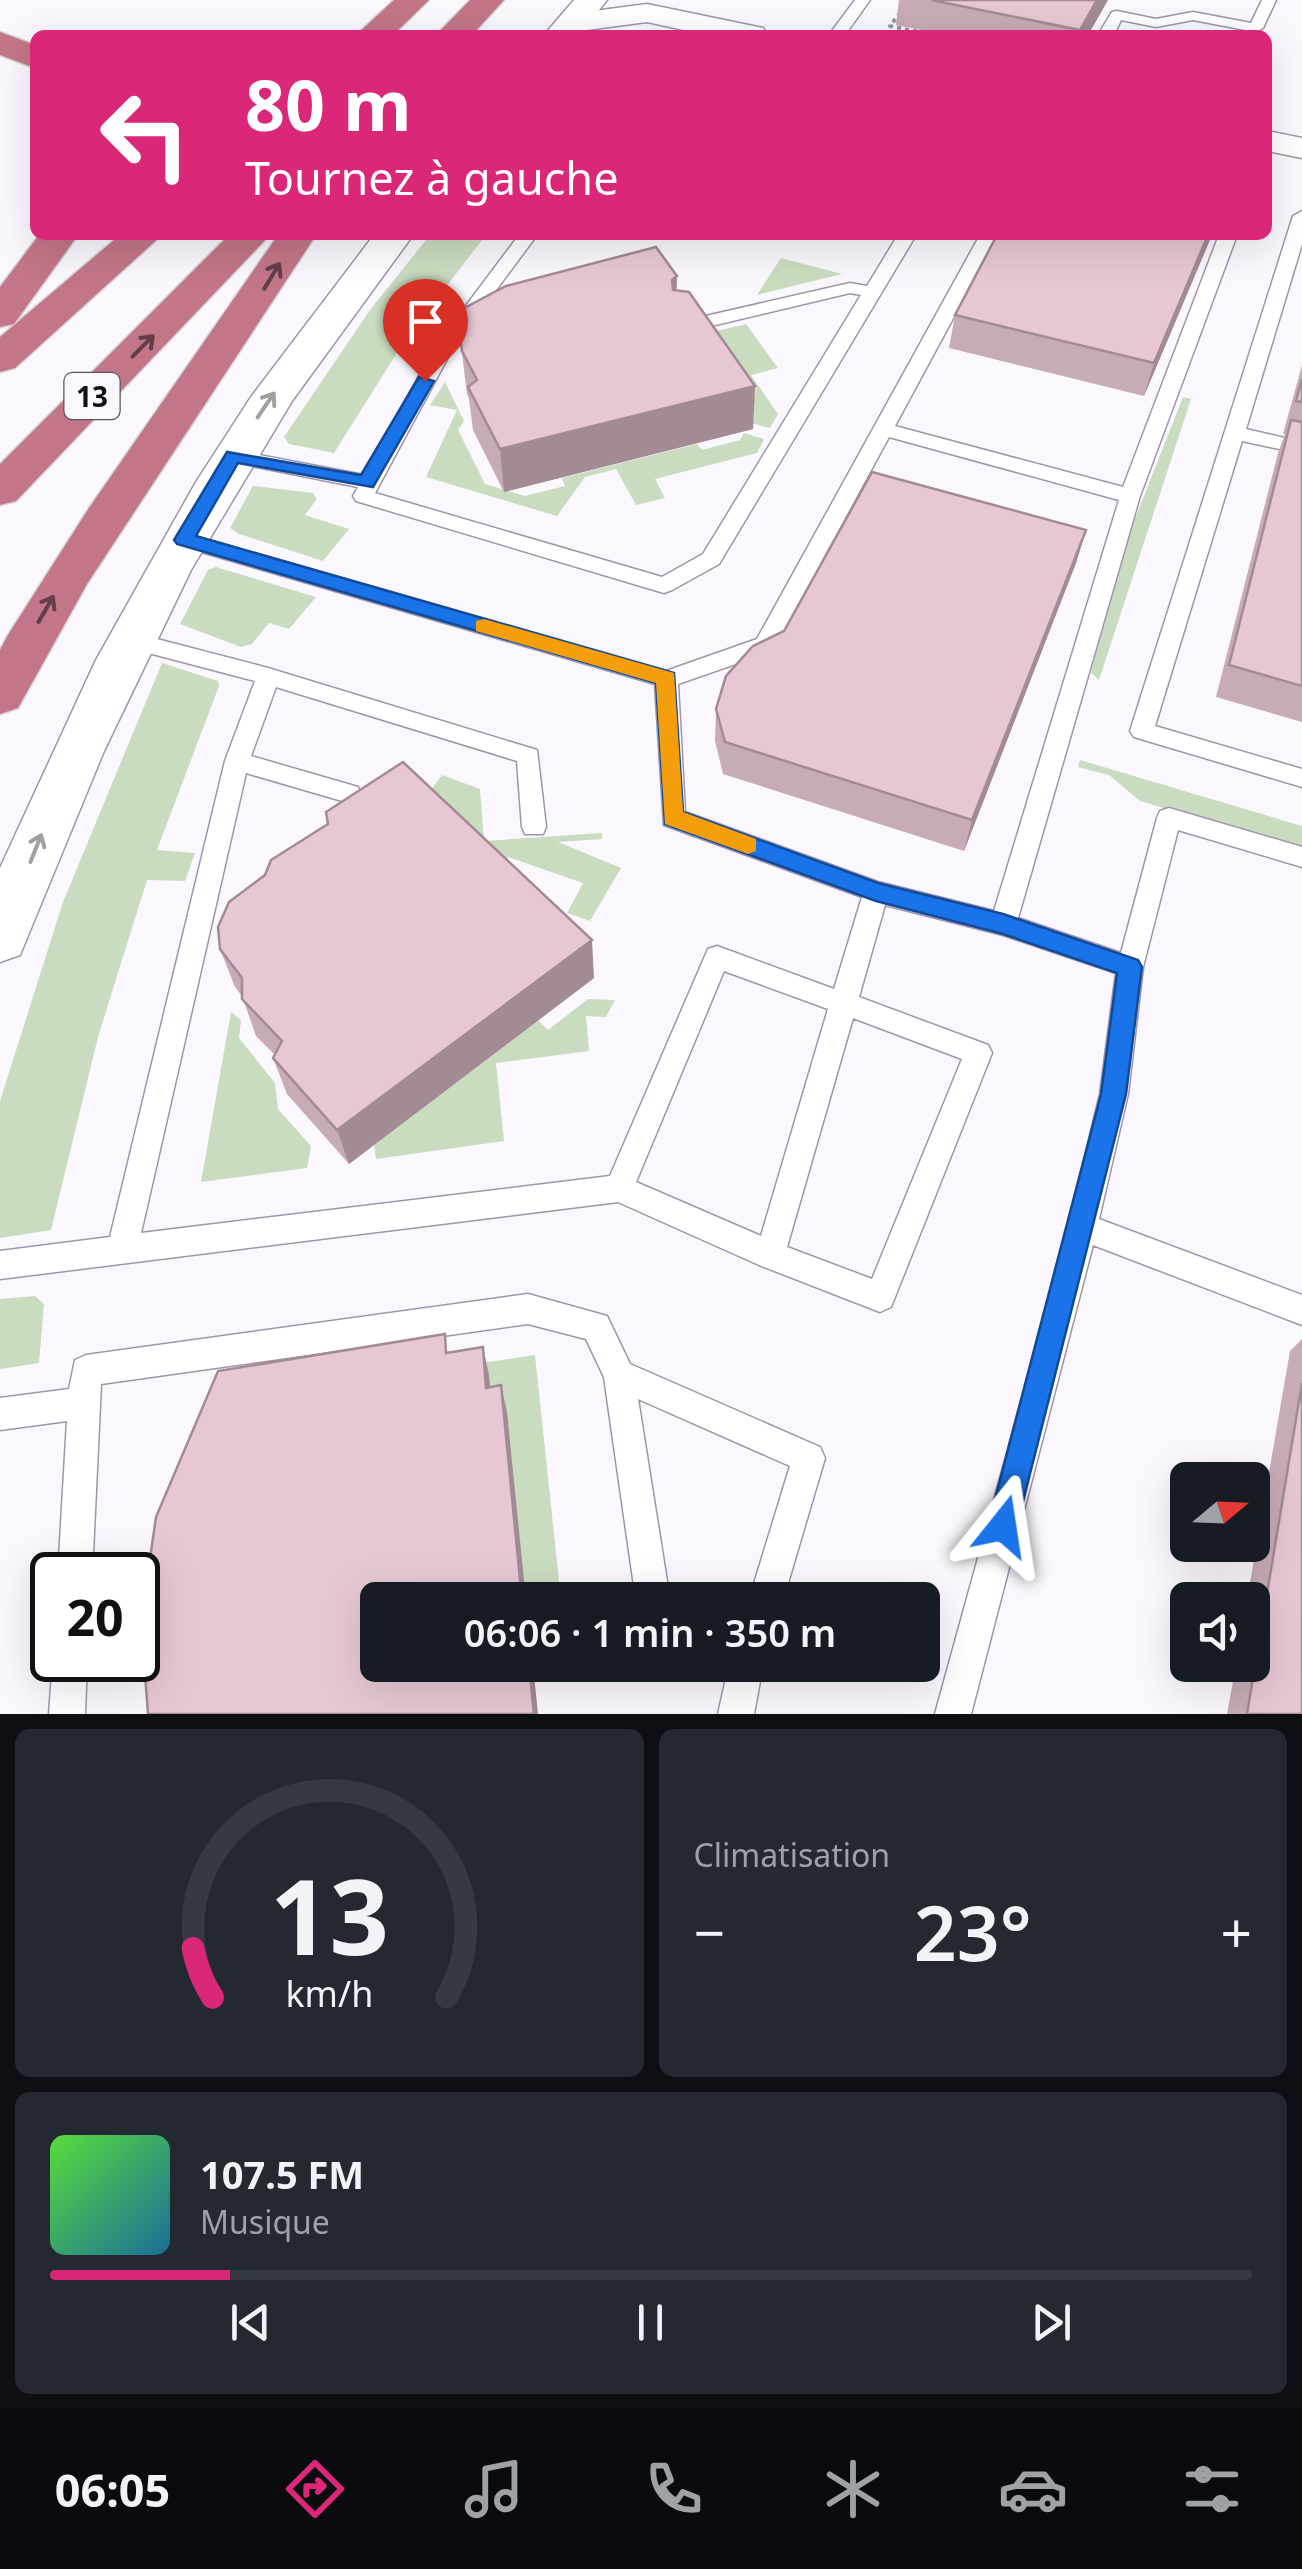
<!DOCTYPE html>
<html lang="fr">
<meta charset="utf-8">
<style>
:root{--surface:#171b24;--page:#242831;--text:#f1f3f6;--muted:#9ea1a6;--line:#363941;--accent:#db2777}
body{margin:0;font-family:"Noto Sans",sans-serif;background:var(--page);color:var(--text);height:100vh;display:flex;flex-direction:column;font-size:38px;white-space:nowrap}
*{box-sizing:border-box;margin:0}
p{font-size:32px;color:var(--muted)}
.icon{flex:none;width:55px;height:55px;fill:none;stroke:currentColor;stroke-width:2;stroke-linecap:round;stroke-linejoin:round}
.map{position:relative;height:1714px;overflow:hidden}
.panel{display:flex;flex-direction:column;gap:15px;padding:15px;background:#0d0f14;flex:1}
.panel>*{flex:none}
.hud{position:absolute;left:30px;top:30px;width:1242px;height:210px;border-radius:15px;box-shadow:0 10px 40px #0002;background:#db2777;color:#fff;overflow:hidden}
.needle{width:65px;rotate:71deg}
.tools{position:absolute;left:1170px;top:1462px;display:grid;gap:20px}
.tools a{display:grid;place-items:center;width:100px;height:100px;border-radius:15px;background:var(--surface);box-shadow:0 10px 40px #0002;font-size:50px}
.speed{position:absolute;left:30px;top:1552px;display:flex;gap:20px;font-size:50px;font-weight:700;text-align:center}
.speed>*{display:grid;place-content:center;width:130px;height:130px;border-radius:50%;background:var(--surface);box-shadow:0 10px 40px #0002;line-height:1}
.speed .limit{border:5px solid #111;border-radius:15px;background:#fff;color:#111}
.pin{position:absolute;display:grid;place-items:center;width:85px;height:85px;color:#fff;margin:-102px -42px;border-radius:50% 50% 50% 0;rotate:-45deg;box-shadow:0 0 10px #0007}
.pin .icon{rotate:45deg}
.me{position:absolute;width:110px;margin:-55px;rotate:15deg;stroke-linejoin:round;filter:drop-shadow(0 0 8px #0008)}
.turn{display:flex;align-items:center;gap:35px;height:210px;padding:0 50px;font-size:45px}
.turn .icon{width:130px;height:130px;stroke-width:2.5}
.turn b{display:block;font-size:70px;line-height:85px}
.big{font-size:75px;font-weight:600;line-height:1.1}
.panel .widget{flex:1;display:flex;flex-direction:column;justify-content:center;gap:15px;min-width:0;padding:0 35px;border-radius:15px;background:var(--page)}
.panel .dial{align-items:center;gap:0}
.dial svg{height:260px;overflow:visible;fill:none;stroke:var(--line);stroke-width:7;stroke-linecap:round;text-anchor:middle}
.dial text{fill:var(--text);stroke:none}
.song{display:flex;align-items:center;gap:30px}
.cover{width:120px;height:120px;border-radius:15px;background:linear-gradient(135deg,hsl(110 70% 55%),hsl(200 70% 35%))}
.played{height:10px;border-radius:5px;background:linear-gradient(90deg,var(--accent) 15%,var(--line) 15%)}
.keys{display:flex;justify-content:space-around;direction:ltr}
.heat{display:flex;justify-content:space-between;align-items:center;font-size:55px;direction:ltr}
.panel .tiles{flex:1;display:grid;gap:15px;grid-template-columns:1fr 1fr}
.widget:last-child{grid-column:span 2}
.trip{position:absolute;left:360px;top:1582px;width:580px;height:100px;border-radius:15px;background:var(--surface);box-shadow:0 10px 40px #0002;font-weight:600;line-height:100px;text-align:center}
.menu{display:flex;height:160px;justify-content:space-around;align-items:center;background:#090b0e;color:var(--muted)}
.menu .icon{width:70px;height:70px}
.menu .selected{color:var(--accent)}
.menu b{font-size:45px;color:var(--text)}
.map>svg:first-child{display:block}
.green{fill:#cadcc0}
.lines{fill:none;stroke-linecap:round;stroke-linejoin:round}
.lane-casing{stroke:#a094ad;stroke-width:3}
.street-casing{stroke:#a094ad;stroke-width:3}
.secondary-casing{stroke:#a094ad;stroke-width:3}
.highway-casing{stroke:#d5d4d5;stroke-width:3}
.path{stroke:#97949b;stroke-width:4;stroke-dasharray:4 4;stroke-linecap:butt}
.lane{fill:#fff;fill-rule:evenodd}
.street{fill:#fff;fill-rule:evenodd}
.secondary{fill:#fff;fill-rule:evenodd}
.highway{fill:#c37688;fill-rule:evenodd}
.wall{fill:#c7abb6}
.shaded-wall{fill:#a28b94}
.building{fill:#e7c7d4;stroke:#a28b94;stroke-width:2.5}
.oneway{stroke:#623d4a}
.oneway2{stroke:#a19fa3}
.route{fill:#1a73e8;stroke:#114b97;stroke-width:2.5}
.slow{fill:#f59e0b}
.labels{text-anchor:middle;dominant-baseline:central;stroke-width:8;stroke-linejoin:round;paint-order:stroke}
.shield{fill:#faf8fe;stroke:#58555d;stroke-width:2.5}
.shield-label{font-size:28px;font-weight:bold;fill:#130f18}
</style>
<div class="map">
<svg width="1302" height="1714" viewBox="0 0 1302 1714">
<rect width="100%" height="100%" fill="#faf8fe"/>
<path class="green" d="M430 235H486L407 337 334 453 289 444 284 437 370 310Z
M781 258 842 274 757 295Z
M746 324 778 368 751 375 778 414 770 428 751 423 755 416 700 335Z
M445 382 464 421 458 430 485 484 525 496 565 486 562 478 697 444 702 450 740 440 744 433 764 439 757 453 655 479 665 498 636 505 616 469 585 477 557 516 426 477 457 410 430 405Z
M1183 397 1191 399 1099 680 1091 673 1114 572Z
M253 486 313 493 317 499 305 515 349 529 323 561 239 534 230 528Z
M216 567 316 597 289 629 269 623 252 644 241 647 180 624 208 570Z
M162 663 218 681 219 686 157 850 195 853 185 881 147 880 98 1037 51 1230 0 1238V1101L63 902Z
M1080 760 1302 826V849L1140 801 1109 775 1078 767Z
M442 775 480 789 484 841 602 833V839L558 842 621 868 590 921 567 913 583 883 508 857 496 865 425 798Z
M588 999 615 1000 606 1017 586 1016 589 1051 496 1063 504 1141 376 1159 374 1145 538 1020 548 1030Z
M231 1012 241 1020 239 1038 275 1083 278 1109 311 1146 307 1168 201 1182Z
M35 1296 44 1304 39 1363 0 1369V1299Z
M535 1355 561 1600H526L453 1367Z"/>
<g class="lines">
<defs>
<path id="lane" d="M855 0H870L845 35H829Z
M1262 0H1276L1263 28 1256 32 1193 20 1156 27 1121 20 1114 35H1098L1112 12 1117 11 1156 19 1193 12 1251 23Z
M1302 211V244L1246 429 1302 442V454L1242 441 1155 726 1302 769V787L1134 737 1130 731 1293 216Z
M519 235H537L453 348 375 493 662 577 703 554 861 295 850 293 682 333 675 331V323L850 283 867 286 898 235H916L719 564 672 590 664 593 356 501 353 496 358 487 226 461V451L233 450 364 475 435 347Z
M980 235H998L895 426 1123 487 1219 235H1237L1140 496 1018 918 1121 953 1157 818 1160 811 1169 808 1302 847V867L1178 830 1143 967 1128 1094 1099 1219 1302 1295V1325L1093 1245 971 1714H935L1059 1264 1100 1094 1116 973 1003 935 885 905 859 997 988 1045 992 1053 891 1307 880 1312 759 1265 618 1202 0 1279V1251L110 1237 225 761 255 681 122 646 119 640 122 634 130 632 268 668 537 750 546 827 543 834H525L522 827 517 761 276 687 251 756 358 787 361 794 349 803 246 773 141 1233 610 1176 708 949 717 946 834 989 862 897 664 825 655 684 177 545 173 540 184 533 666 671 757 639ZM889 437 1119 500 994 911 878 882 685 812 678 684 773 651ZM724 971 828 1009 761 1236 636 1182ZM853 1018 962 1059 872 1279 787 1247Z
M528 1294 607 1316 630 1364 820 1447 825 1458 783 1600H749L790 1466 638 1399 670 1600H636L604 1377 586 1339 528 1324 101 1384 92 1575H58L67 1421 0 1430V1398L69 1389 75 1360 86 1355Z
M53 1660H87L85 1714H49Z
M729 1665H763L754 1714H718Z"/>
<path id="street" d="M647 4 763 28 768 35H707L647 22 571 32 555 23 571 14Z
M1268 131 1302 138V158L1268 151Z"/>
<path id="secondary" d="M574 0H607L579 35H544Z
M374 235H413L292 401 191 570 104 751 20 955 0 962V868L96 660 196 482 251 397Z"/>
<path id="highway" d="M394 0H429L393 35H356Z
M470 0H504L472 35H436Z
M0 32 35 45V68L0 55Z
M39 235H78L14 324 0 327V287Z
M120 235H162L15 368 0 372V337Z
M229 235H270L16 501 0 505V464Z
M278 235H316L87 584 18 708 0 714V650L8 635 89 508Z"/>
</defs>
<use href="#lane" class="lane-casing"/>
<use href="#street" class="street-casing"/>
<use href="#secondary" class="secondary-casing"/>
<use href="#highway" class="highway-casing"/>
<path class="path" d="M910 0 890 26 933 35"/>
<use href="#lane" class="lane"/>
<use href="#street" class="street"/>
<use href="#secondary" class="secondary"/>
<use href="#highway" class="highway"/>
</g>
<path class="wall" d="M899 0H1108L1088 35H946L896 25Z
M1212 235 1144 396 949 348 955 315Z
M677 291 755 386 753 429 504 492 473 430 469 399 467 394 457 312Z
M1302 365V722L1216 697 1278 453 1285 434H1283Z
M1086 530 1076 563 964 851 723 774 715 741 716 709Z
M220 949 594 978 349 1164 287 1094 273 1058 275 1055 256 1036 242 996 235 987Z
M1302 1339V1714H1227L1236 1665H1252V1600H1247L1290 1351Z"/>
<path class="shaded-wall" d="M1097 0H1108L1088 35H1078L1080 30Z
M1208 235H1212L1144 396 1154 363Z
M677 276 676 319 672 280Z
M755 386 753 429 504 492 500 449Z
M1086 530 1076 563 964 851 972 820Z
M592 940 594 978 349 1164 337 1130Z
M483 1347 489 1375 493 1415 486 1388Z
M501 1385 507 1412 526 1600H522Z
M529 1665H533L538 1714H534Z"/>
<path class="building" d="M931 0H1097L1080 30Z
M997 235H1208L1154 363 955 315Z
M656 247 677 276 672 280 673 290 689 292 755 386 500 449 468 387 477 380 462 351 457 312 506 286Z
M1302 379V402L1296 401Z
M1291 420 1302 422V686L1229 665Z
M872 472 1086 530 972 820 725 742 716 709 726 676 753 646 784 631Z
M403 762 592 940 337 1130 273 1058 282 1041 242 999V978L220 949 218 927 229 902 265 875 271 860 328 824 326 812Z
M445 1334 446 1353 483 1347 486 1388 501 1385 522 1600H378V1665H529L534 1714H148L141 1621 156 1517 218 1371Z
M1302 1383V1714H1247Z"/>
<defs><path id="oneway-shaft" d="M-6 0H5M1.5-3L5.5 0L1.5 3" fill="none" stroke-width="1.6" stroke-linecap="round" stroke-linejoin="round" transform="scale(2.5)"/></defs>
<g class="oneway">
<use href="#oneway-shaft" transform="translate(272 276) rotate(-59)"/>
<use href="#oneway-shaft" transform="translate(143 346) rotate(-45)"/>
<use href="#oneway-shaft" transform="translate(46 609) rotate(-60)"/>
</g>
<g class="oneway2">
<use href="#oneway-shaft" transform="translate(266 405) rotate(-56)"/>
<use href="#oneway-shaft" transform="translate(36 848) rotate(-68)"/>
</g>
<path class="route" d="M419 377 434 381 373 487 238 463 196 536 674 673 683 812 878 883 1003 914 1138 960 1142 967 1126 1094 1014 1537 1003 1542 993 1537 988 1526 1101 1094 1117 973 1003 934 876 901 665 824 656 683 177 544 174 540 227 452 361 475Z"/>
<path class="slow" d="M484 619 674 673 683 812 756 839V851L748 854 665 824 656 683 476 631V621Z"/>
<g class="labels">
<rect class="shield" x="64.5" y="373" width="55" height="46" rx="8"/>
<g class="shield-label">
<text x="92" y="396">13</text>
</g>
</g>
</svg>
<div class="tools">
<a><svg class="needle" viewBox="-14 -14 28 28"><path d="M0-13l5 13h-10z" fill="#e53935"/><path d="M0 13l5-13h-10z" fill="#9ea1a6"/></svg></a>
<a><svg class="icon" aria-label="sound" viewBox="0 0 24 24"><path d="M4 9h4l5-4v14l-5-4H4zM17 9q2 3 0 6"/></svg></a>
</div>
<div class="speed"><div class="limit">20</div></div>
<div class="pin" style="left:425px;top:381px;background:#d93025"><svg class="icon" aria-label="arrive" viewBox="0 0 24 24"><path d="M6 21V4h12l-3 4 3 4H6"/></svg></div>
<svg class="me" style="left:1003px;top:1526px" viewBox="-20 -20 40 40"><path d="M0-17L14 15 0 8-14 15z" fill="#1a73e8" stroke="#fff" stroke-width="4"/></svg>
<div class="trip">06:06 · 1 min · 350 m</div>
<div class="hud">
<div class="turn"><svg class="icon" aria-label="left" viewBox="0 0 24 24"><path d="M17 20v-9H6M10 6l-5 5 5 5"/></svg><div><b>80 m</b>Tournez à gauche</div></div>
</div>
</div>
<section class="panel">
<div class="tiles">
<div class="widget dial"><svg viewBox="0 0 100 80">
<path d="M14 69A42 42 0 1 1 86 69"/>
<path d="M14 69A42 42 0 0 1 8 54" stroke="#db2777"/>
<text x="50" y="56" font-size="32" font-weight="700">13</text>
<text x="50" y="72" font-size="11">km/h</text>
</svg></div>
<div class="widget"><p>Climatisation</p>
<div class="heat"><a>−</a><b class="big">23°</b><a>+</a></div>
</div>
<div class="widget">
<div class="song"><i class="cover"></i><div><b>107.5 FM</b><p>Musique</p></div></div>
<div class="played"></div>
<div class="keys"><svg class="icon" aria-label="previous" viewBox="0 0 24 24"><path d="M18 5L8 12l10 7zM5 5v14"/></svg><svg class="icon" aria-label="pause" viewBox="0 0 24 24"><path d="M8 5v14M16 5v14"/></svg><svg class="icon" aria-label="next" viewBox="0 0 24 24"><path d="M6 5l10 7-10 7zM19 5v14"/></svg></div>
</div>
</div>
</section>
<nav class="menu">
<b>06:05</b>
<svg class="icon selected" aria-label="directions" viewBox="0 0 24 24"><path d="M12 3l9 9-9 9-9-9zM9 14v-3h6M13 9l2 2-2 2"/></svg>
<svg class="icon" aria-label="music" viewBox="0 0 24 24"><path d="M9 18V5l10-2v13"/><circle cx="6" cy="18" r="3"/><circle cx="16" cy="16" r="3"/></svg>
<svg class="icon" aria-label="phone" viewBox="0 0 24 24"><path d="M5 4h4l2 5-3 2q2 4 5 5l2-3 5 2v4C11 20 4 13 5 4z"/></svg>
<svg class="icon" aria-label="climate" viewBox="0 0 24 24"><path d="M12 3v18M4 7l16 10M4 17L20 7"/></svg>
<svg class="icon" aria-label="car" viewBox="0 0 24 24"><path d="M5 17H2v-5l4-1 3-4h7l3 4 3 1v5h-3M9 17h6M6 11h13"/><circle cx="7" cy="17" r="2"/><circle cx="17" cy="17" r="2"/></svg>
<svg class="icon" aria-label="filters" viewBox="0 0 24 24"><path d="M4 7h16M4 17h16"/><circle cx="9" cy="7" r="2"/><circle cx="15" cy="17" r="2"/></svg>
</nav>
